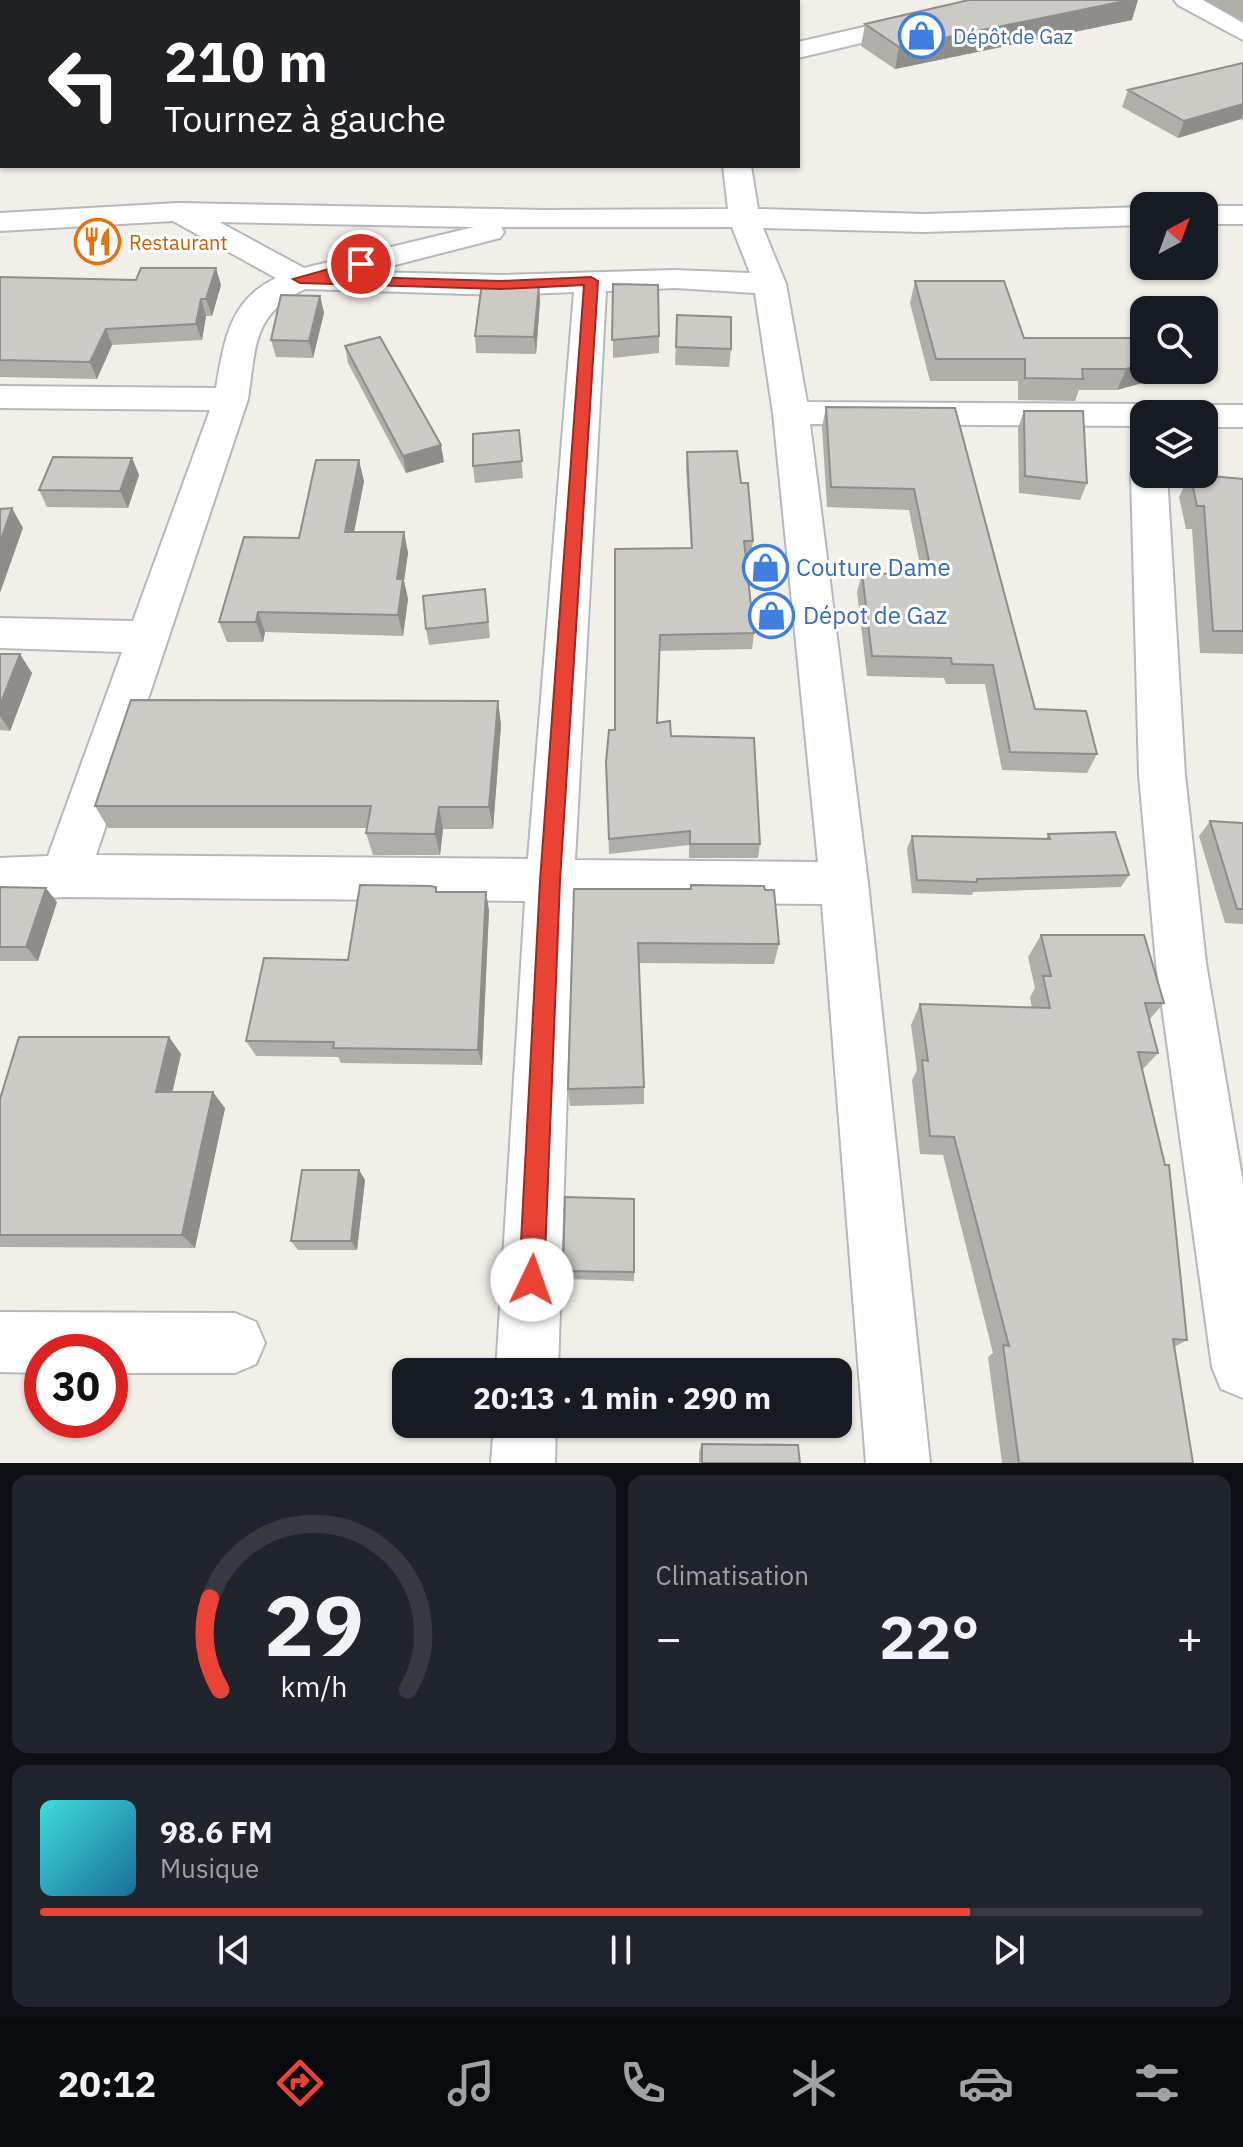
<!DOCTYPE html>
<html lang="fr">
<meta charset="utf-8">
<style>
:root{--surface:#171b24;--page:#20242c;--text:#f1f3f6;--muted:#9ea1a6;--line:#363941;--accent:#ea4335}
body{margin:0;font-family:"IBM Plex Sans",sans-serif;background:var(--page);color:var(--text);height:100vh;display:flex;flex-direction:column;font-size:30px;white-space:nowrap}
*{box-sizing:border-box;margin:0}
p{font-size:26px;color:var(--muted)}
.icon{flex:none;width:44px;height:44px;fill:none;stroke:currentColor;stroke-width:2;stroke-linecap:round;stroke-linejoin:round}
.map{position:relative;height:1463px;overflow:hidden}
.details{display:flex;flex-direction:column;gap:12px;padding:12px;background:#0d0f14;flex:1}
.details>*{flex:none}
.guide{position:absolute;left:0px;top:0px;width:800px;height:168px;box-shadow:0 2px 6px #0004;background:#202124;color:#fff;overflow:hidden}
.needle{width:52px;rotate:41deg}
.buttons{position:absolute;left:1130px;top:192px;display:grid;gap:16px}
.buttons a{display:grid;place-items:center;width:88px;height:88px;border-radius:16px;background:var(--surface);box-shadow:0 2px 6px #0004;font-size:40px}
.speed{position:absolute;left:24px;top:1334px;display:flex;gap:16px;font-size:40px;font-weight:700;text-align:center}
.speed>*{display:grid;place-content:center;width:104px;height:104px;border-radius:50%;background:var(--surface);box-shadow:0 2px 6px #0004;line-height:1}
.speed .limit{border:12px solid #d22;background:#fff;color:#111}
.pin{position:absolute;display:grid;place-items:center;width:68px;height:68px;color:#fff;margin:-34px;border:4px solid #fff;border-radius:50%;box-shadow:0 2px 8px #0007}
.me{position:absolute;width:88px;margin:-44px;rotate:3deg;stroke-linejoin:round;filter:drop-shadow(0 0 6px #0008)}
.turn{display:flex;align-items:center;gap:28px;height:168px;padding:0 32px;font-size:36px}
.turn .icon{width:104px;height:104px;stroke-width:2.5}
.turn b{display:block;font-size:56px;line-height:68px}
.big{font-size:60px;font-weight:700;line-height:1.1}
.details .card{flex:1;display:flex;flex-direction:column;justify-content:center;gap:12px;min-width:0;padding:0 28px;border-radius:16px;background:var(--page)}
.details .dial{align-items:center;gap:0}
.dial svg{height:208px;overflow:visible;fill:none;stroke:var(--line);stroke-width:7;stroke-linecap:round;text-anchor:middle}
.dial text{fill:var(--text);stroke:none}
.song{display:flex;align-items:center;gap:24px}
.cover{width:96px;height:96px;border-radius:12px;background:linear-gradient(135deg,hsl(180 70% 55%),hsl(200 70% 35%))}
.played{height:8px;border-radius:4px;background:linear-gradient(90deg,var(--accent) 80%,var(--line) 80%)}
.keys{display:flex;justify-content:space-around;direction:ltr}
.heat{display:flex;justify-content:space-between;align-items:center;font-size:44px;direction:ltr}
.details .tiles{flex:1;display:grid;gap:12px;grid-template-columns:1fr 1fr}
.card:last-child{grid-column:span 2}
.trip{position:absolute;left:392px;top:1358px;width:460px;height:80px;border-radius:16px;background:var(--surface);box-shadow:0 2px 6px #0004;font-weight:700;line-height:80px;text-align:center}
.tabs{display:flex;height:128px;justify-content:space-around;align-items:center;background:#090b0e;color:var(--muted)}
.tabs .icon{width:56px;height:56px}
.tabs .active{color:var(--accent)}
.tabs b{font-size:36px;color:var(--text)}
.map>svg:first-child{display:block}
.lines{fill:none;stroke-linecap:round;stroke-linejoin:round}
.minor-casing{stroke:#b5b8bc;stroke-width:4}
.minor{fill:#fff;fill-rule:evenodd}
.wall{fill:#afaea9}
.shaded-wall{fill:#8f8d8a}
.building{fill:#cccac5;stroke:#8f8d8a;stroke-width:2}
.route{fill:#ea4335;stroke:#982c22;stroke-width:2}
.labels{text-anchor:middle;dominant-baseline:central;stroke-width:6;stroke-linejoin:round;paint-order:stroke}
.far-shop-label{font-size:20px;fill:#366cbe;stroke:#fff;text-anchor:start}
.far-food-label{font-size:20px;fill:#c56008;stroke:#fff;text-anchor:start}
.shop-label{font-size:24px;fill:#366cbe;stroke:#fff;text-anchor:start}
</style>
<div class="map">
<svg width="1243" height="1463" viewBox="0 0 1243 1463">
<rect width="100%" height="100%" fill="#f1efe8"/>
<g class="lines">
<defs>
<path id="minor" d="M60 0H85L59 2Z
M633 0H659L660 2H634Z
M982 0H1025L1021 5 798 58V42Z
M1174 0H1203L1243 23V40L1178 5Z
M0 68H2V84H0Z
M723 166H751L758 209 924 214 1144 207V225L924 232 763 228 786 284 807 402 1144 404 1157 407 1161 414H1144V426L810 424 868 883 930 1463H866L822 904 573 902 558 1372H496L525 901 65 897 0 900V858L48 856 122 652 0 648V618L133 621 210 410 0 408V386L216 388C224 342 229 300 276 278L173 221 0 231V213L178 203 544 210 728 209ZM219 222 474 227 304 268ZM501 227H732L750 273 675 270 501 275 368 272 500 238 504 232ZM675 288 755 293 773 413 818 862 575 860 606 291ZM305 289 501 295 574 292 528 859 96 855 248 399C256 347 252 314 305 289Z
M1204 206H1243V224H1204Z
M1204 405H1243V427H1204V414H1188L1191 408Z
M1144 463V474H1167L1185 775 1206 963 1243 1183V1398L1221 1389 1212 1367 1156 963 1139 775 1131 474 1136 465Z
M0 1312 235 1313 256 1322 265 1343 256 1364 235 1373H110V1352H42V1373L0 1372Z
M494 1424H556L555 1463H491Z"/>
</defs>
<use href="#minor" class="minor-casing"/>
<use href="#minor" class="minor"/>
</g>
<path class="wall" d="M1205 0H1243V21Z
M1132 20 895 69 861 46 865 24Z
M1243 63V121L1241 119 1178 138 1122 107 1128 90Z
M0 277 221 285 212 316H206L202 340 112 345 97 379 0 377Z
M915 281 1024 338H1144L1117 390H1079L1075 401 1018 400V381H930L910 303Z
M539 284 540 301 536 354 476 353 475 336Z
M613 284 659 336V353L613 358Z
M320 296 324 313 313 358 276 357 271 340Z
M677 315 731 349 729 367 675 365Z
M345 346 444 462 406 473 348 363Z
M826 407 955 408 1035 709 1097 754 1087 773 1002 770 985 684H946L944 678 867 676 857 592 862 573 922 575 909 510 827 507 822 427Z
M1024 411 1087 483 1080 500 1019 493 1018 428Z
M519 430 523 478 475 483 473 466Z
M687 452 741 483 753 541 751 557H746L754 633 752 649 659 651 657 723 671 736 760 844 758 858H689V845L609 854 606 762 615 730 691 548 686 468Z
M132 458 139 475 128 508 47 507 39 490Z
M1190 474 1243 479V654L1200 653 1192 529H1186L1179 497Z
M364 481 354 532H404L408 553 404 581 408 599 403 636 265 632 263 642H227L219 622 299 538Z
M485 589 490 638 429 645 426 629Z
M0 654 32 673 10 731 0 730Z
M498 701 501 725 493 829H443L440 855H373L366 833 367 828H108L95 806Z
M1210 821 1243 823V924L1225 923 1199 836Z
M1048 834 1129 875 1121 887 973 892 972 895 912 893 907 849 912 836 1046 839Z
M0 887 57 902 38 961H0Z
M574 889 765 890 779 944 774 964 639 963 644 1087V1104L570 1106 568 1089Z
M437 892 489 910 482 1065 341 1063 338 1057 256 1056 246 1041 348 960Z
M1041 935 1164 1003 1149 1020 1158 1053 1142 1070 1187 1340 1174 1347 1193 1463H1002L988 1357 993 1353 943 1155 920 1154 912 1080 917 1070 911 1025 920 1004 1032 1008 1030 997 1035 988 1028 957Z
M169 1037 181 1054 172 1092 225 1108 195 1248 0 1247V1099Z
M359 1170 365 1180 357 1250H298L291 1241Z
M634 1199V1281L564 1279 563 1271Z
M702 1444 800 1463H699V1451Z"/>
<path class="shaded-wall" d="M26 0H43L41 2H24Z
M159 0H175L174 2H157Z
M1130 0H1138L1132 20 895 69 899 47Z
M2 38V61L0 64V41Z
M1243 104V114L1241 119 1178 138 1184 121Z
M216 268 221 285 212 316 206 299Z
M539 284 540 301 536 354 534 337Z
M320 296 324 313 313 358 309 341Z
M201 299 206 316 202 340 196 324Z
M106 329 112 345 97 379 90 362Z
M1144 364V370H1191L1117 390 1126 369Z
M441 445 444 462 406 473 403 456Z
M132 458 139 475 128 508 120 491Z
M359 460 364 481 350 553 345 532Z
M12 508 23 528 0 593V542Z
M404 532 408 553 404 581 408 599 403 636 398 615 397 579Z
M258 612 265 632 263 642 256 622Z
M20 654 32 673 10 731 0 716V705Z
M498 701 501 725 493 829 489 807Z
M439 807 443 829 440 855 435 834Z
M46 888 57 902 38 961 26 947Z
M486 892 489 910 482 1065 478 1050Z
M169 1037 181 1054 169 1107 156 1092Z
M213 1092 225 1108 195 1248 182 1235Z
M359 1170 365 1180 357 1250 351 1241Z"/>
<path class="building" d="M0 0H26L24 2H2V38L0 41Z
M110 0H159L157 2H108Z
M235 0H396L395 2H235Z
M550 0H596L598 2H550Z
M969 0H1130L899 47 865 24Z
M1243 63V104L1184 121 1128 90Z
M141 268H216L206 299H201L196 324 106 329 90 362 0 360V277L136 280Z
M915 281H1004L1024 338H1144V364L1126 369H1082L1083 379 1025 378V359H936Z
M482 283 539 284 534 337 475 336Z
M613 284 658 285 659 336 612 340Z
M281 295 320 296 309 341 271 340Z
M677 315 731 317V349L676 347Z
M380 337 441 445 403 456 345 346Z
M826 407 955 408 1035 709 1086 711 1097 754 1010 752 993 665 952 664 951 658 872 656 862 573 932 575 914 489 831 487Z
M1024 411H1083L1087 483 1025 476Z
M519 430 522 461 473 466V434Z
M737 451 741 483H748L753 541H744L754 633 660 635 657 723 670 721 671 736 754 738 760 844H690V831L609 839 606 762 609 730H615V549L692 548 687 452Z
M53 457 132 458 120 491 39 490Z
M316 460H359L345 532H404L397 579H403L398 615 258 612 256 622H219L244 537 299 538Z
M1190 474 1243 479V631H1213L1204 506H1197Z
M12 508 0 542V509Z
M485 589 488 622 426 629 423 596Z
M0 654H20L0 705Z
M131 700 498 701 489 807H439L435 834 366 833 371 806H95Z
M1210 821 1243 823V909H1237Z
M1115 832 1129 875 977 879V882L917 880 912 836 1050 839 1048 834Z
M360 885 430 886 436 887V892H486L478 1050 333 1048 334 1042 246 1041 264 958 348 960Z
M691 885 764 886 765 890H774L779 944 638 943 644 1087 568 1089 574 889H691Z
M0 887 46 888 26 947H0Z
M1041 935H1144L1164 1003H1145L1158 1053 1138 1052 1165 1165H1169L1187 1340 1173 1339 1193 1463H1019L1003 1345 1009 1346 954 1137 930 1136 922 1060 928 1061 920 1004 1050 1008 1043 976H1051Z
M19 1037H169L156 1092H213L182 1235H0V1099Z
M302 1170H359L351 1241H291Z
M565 1197 634 1199V1272L563 1271Z
M702 1444 798 1445 800 1463H702Z"/>
<path class="route" d="M361 260 366 261V267L328 276 501 281 591 277 598 281 560 881 544 1280 540 1288 532 1292 523 1288 519 1280 540 881 584 285 501 289 300 283 293 279Z"/>
<defs>
<symbol id="shop-ring" viewBox="-11 -11 22 22"><circle r="9.5" fill="#fff" stroke="#3f7fe0" stroke-width="1.5"/><path d="M-5-2.5h2.3a2.7 3.5 0 0 1 5.4 0H5L5.5 6h-11ZM-1.5-2.5h3a1.5 2.3 0 0 0-3 0Z" fill="#3f7fe0"/></symbol>
<symbol id="restaurant-ring" viewBox="-11 -11 22 22"><circle r="9.5" fill="#fff" stroke="#e8710a" stroke-width="1.5"/><path d="M-5-6h1v4h1v-4h1v4h1v-4h1v5L-1.5 .5V6h-2V.5L-5-1ZM5-6V6H3V1.5H1.5Q1.5-4 5-6Z" fill="#e8710a"/></symbol>
</defs>
<g fill-rule="evenodd">
<use href="#shop-ring" x="896" y="10" width="51" height="51"/>
<use href="#restaurant-ring" x="72" y="216" width="51" height="51"/>
<use href="#shop-ring" x="740" y="542" width="51" height="51"/>
<use href="#shop-ring" x="746" y="590" width="51" height="51"/>
</g>
<g class="labels">
<g class="far-shop-label">
<text x="953" y="36">Dépôt de Gaz</text>
</g>
<g class="far-food-label">
<text x="129" y="242">Restaurant</text>
</g>
<g class="shop-label">
<text x="796" y="567">Couture Dame</text>
<text x="803" y="615">Dépot de Gaz</text>
</g>
</g>
</svg>
<div class="buttons">
<a><svg class="needle" viewBox="-14 -14 28 28"><path d="M0-13l5 13h-10z" fill="#e53935"/><path d="M0 13l5-13h-10z" fill="#9ea1a6"/></svg></a>
<a><svg class="icon" aria-label="search" viewBox="0 0 24 24"><circle cx="10" cy="10" r="6"/><path d="M15 15l6 6"/></svg></a>
<a><svg class="icon" aria-label="layers" viewBox="0 0 24 24"><path d="M12 4l9 5-9 5-9-5zM3 14l9 5 9-5"/></svg></a>
</div>
<div class="speed"><div class="limit">30</div></div>
<div class="pin" style="left:361px;top:264px;background:#d93025"><svg class="icon" aria-label="arrive" viewBox="0 0 24 24"><path d="M6 21V4h12l-3 4 3 4H6"/></svg></div>
<svg class="me" style="left:532px;top:1280px" viewBox="-20 -20 40 40"><circle r="19" fill="#fff"/><path d="M0-13L10 11 0 6-10 11z" fill="#ea4335"/></svg>
<div class="trip">20:13 · 1 min · 290 m</div>
<div class="guide">
<div class="turn"><svg class="icon" aria-label="left" viewBox="0 0 24 24"><path d="M17 20v-9H6M10 6l-5 5 5 5"/></svg><div><b>210 m</b>Tournez à gauche</div></div>
</div>
</div>
<section class="details">
<div class="tiles">
<div class="card dial"><svg viewBox="0 0 100 80">
<path d="M14 69A42 42 0 1 1 86 69"/>
<path d="M14 69A42 42 0 0 1 10 34" stroke="#ea4335"/>
<text x="50" y="56" font-size="32" font-weight="700">29</text>
<text x="50" y="72" font-size="11">km/h</text>
</svg></div>
<div class="card"><p>Climatisation</p>
<div class="heat"><a>−</a><b class="big">22°</b><a>+</a></div>
</div>
<div class="card">
<div class="song"><i class="cover"></i><div><b>98.6 FM</b><p>Musique</p></div></div>
<div class="played"></div>
<div class="keys"><svg class="icon" aria-label="previous" viewBox="0 0 24 24"><path d="M18 5L8 12l10 7zM5 5v14"/></svg><svg class="icon" aria-label="pause" viewBox="0 0 24 24"><path d="M8 5v14M16 5v14"/></svg><svg class="icon" aria-label="next" viewBox="0 0 24 24"><path d="M6 5l10 7-10 7zM19 5v14"/></svg></div>
</div>
</div>
</section>
<nav class="tabs">
<b>20:12</b>
<svg class="icon active" aria-label="directions" viewBox="0 0 24 24"><path d="M12 3l9 9-9 9-9-9zM9 14v-3h6M13 9l2 2-2 2"/></svg>
<svg class="icon" aria-label="music" viewBox="0 0 24 24"><path d="M9 18V5l10-2v13"/><circle cx="6" cy="18" r="3"/><circle cx="16" cy="16" r="3"/></svg>
<svg class="icon" aria-label="phone" viewBox="0 0 24 24"><path d="M5 4h4l2 5-3 2q2 4 5 5l2-3 5 2v4C11 20 4 13 5 4z"/></svg>
<svg class="icon" aria-label="climate" viewBox="0 0 24 24"><path d="M12 3v18M4 7l16 10M4 17L20 7"/></svg>
<svg class="icon" aria-label="car" viewBox="0 0 24 24"><path d="M5 17H2v-5l4-1 3-4h7l3 4 3 1v5h-3M9 17h6M6 11h13"/><circle cx="7" cy="17" r="2"/><circle cx="17" cy="17" r="2"/></svg>
<svg class="icon" aria-label="filters" viewBox="0 0 24 24"><path d="M4 7h16M4 17h16"/><circle cx="9" cy="7" r="2"/><circle cx="15" cy="17" r="2"/></svg>
</nav>
